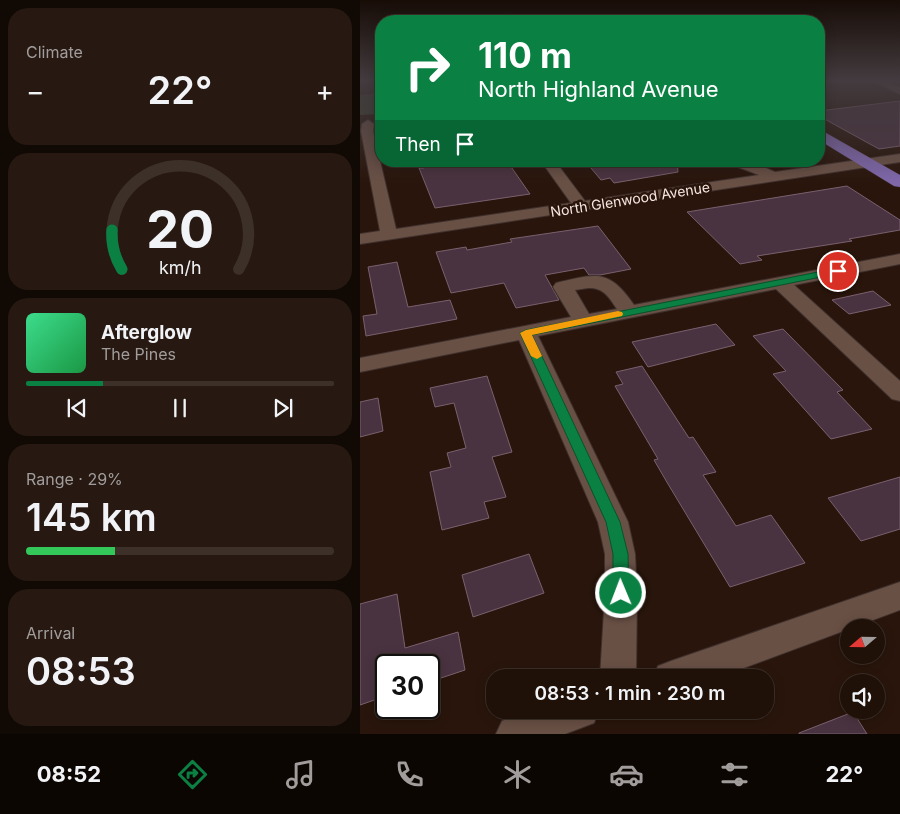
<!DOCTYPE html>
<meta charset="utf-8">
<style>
:root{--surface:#1f1008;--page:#271912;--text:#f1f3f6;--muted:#a19d9c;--line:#3c3029;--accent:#0b8043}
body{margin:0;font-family:Inter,sans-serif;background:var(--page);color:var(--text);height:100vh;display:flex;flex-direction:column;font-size:19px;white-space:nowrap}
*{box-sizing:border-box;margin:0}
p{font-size:16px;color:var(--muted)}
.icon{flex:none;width:28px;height:28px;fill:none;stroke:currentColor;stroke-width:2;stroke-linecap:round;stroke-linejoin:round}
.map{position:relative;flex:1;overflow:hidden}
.side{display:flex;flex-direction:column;gap:8px;padding:8px;background:#110904;width:360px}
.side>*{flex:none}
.hud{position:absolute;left:15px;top:15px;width:450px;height:152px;border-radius:20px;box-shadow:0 2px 12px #0003,0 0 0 1px var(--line);background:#0b8043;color:#fff;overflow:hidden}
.needle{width:32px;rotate:250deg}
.fabs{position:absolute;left:480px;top:619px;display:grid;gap:10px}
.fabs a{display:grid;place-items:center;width:45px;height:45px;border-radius:50%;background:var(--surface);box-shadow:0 2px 12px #0003,0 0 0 1px var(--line);font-size:25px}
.speed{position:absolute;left:15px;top:654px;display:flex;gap:10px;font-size:25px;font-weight:700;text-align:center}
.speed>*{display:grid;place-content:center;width:65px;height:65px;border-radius:50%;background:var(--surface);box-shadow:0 2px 12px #0003,0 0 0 1px var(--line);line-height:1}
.speed .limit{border:2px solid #111;border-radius:8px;background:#fff;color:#111}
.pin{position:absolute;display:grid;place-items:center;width:42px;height:42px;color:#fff;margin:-21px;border:2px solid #fff;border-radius:50%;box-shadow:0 1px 5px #0007}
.me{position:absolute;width:55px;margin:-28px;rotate:359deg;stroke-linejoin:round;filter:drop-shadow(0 0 4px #0008)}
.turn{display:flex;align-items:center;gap:18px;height:105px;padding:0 20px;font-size:22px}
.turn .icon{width:65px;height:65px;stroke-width:2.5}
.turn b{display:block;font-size:35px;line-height:42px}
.then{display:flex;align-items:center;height:48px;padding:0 20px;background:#0003;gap:10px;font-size:19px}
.big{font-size:38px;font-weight:600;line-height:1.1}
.side .tile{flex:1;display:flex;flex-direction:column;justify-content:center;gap:8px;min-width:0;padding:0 18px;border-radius:20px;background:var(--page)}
.side .dial{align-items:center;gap:0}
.dial svg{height:130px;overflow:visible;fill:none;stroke:var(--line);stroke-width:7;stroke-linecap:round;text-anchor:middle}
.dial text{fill:var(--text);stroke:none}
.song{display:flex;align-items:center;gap:15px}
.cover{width:60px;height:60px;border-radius:8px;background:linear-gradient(135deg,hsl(150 70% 55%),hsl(140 70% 35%))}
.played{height:5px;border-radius:2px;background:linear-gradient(90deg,var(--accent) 25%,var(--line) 25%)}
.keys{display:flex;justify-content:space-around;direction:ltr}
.heat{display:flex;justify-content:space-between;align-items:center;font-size:28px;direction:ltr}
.charge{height:8px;border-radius:4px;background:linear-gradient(90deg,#34c759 29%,var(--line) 0)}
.trip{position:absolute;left:126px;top:669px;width:288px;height:50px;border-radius:20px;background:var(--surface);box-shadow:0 2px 12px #0003,0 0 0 1px var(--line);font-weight:600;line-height:50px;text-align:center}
.dock{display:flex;height:80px;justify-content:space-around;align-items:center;background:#0c0603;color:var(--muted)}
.dock .icon{width:35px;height:35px}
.dock .on{color:var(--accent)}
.dock b{font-size:22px;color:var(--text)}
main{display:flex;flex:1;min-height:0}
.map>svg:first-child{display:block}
.green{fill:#383f2d}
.building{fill:#4a3340;stroke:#7a606e}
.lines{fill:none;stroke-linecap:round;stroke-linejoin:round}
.minor-casing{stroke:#3f302d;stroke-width:2}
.major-casing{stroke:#3f302d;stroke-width:1}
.minor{fill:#695045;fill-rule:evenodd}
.major{fill:#7f67aa;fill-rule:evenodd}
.route{fill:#0b8043;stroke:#07532c}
.slow{fill:#f59e0b}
.labels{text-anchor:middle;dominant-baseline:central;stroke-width:5;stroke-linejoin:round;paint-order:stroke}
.far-street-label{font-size:14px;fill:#f7e7e1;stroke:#29150b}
</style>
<main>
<section class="side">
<div class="tile"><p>Climate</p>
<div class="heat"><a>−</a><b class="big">22°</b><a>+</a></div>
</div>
<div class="tile dial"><svg viewBox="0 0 100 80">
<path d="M14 69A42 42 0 1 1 86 69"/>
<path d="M14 69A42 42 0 0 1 8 45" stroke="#0b8043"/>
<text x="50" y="56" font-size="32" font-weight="700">20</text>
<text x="50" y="72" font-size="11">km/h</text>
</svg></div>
<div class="tile">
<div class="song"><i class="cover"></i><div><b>Afterglow</b><p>The Pines</p></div></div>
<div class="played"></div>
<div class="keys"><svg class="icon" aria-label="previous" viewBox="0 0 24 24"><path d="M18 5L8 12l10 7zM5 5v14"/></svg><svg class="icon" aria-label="pause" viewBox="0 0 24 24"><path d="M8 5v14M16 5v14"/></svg><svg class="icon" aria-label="next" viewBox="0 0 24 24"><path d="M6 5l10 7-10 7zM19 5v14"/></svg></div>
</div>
<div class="tile"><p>Range · 29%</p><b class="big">145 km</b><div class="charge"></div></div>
<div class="tile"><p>Arrival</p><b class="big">08:53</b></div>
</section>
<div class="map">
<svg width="540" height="734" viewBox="0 0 540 734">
<rect width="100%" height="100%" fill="#29150b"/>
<path class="green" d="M21 93V114L0 115V95Z"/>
<path class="building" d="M540 101V146L519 149 459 116V111Z
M62 161H147L170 194 75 208 59 168H64Z
M225 161H317L318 172 254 183 250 178 241 180Z
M487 186 540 220V230L489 239 492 241 397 256 402 260 380 264 327 212Z
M238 226 271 269 240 275H229L224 268 185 275 199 300 156 308 144 283 91 293 76 252 106 247 107 250 152 242 150 239Z
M37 262 48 307 90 300 97 319 6 336 3 316 17 314 8 267Z
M513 291 531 305 489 314 472 300Z
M356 324 375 345 288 367 272 342Z
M423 329 483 390 477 392 512 429 471 439 413 374 426 371 393 336Z
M282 366 329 438 333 437 356 472 343 475 376 526 411 515 445 563 370 587 308 484 294 460 298 459 255 386 263 384 256 372Z
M127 376 152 452 132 457 146 497 124 502 129 518 82 530 70 472 91 467 87 453 106 448 94 403 75 407 70 388Z
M18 398 23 431 0 437V402Z
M540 477V529L501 541 468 498Z
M169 554 184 593 113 617 102 575Z
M37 594 45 648 98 632 105 670 69 682V665H26V696L0 705V604Z
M493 712 507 734H439V733Z"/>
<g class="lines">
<defs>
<path id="minor" d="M510 80H524L540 87V94Z
M8 120 14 124 13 131 36 229 211 203 181 161H195L225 201 399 175 370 164 368 161H390L415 172 540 154V162L0 244V234L20 231 1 131 2 124Z
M540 254V264L434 285 540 381V401L532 399 416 289 178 336 268 522 275 554 277 593 276 678H240L245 593V554L238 522 159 340 0 372V358L211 317 193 287 196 283C237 273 249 269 274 305ZM228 288C243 287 249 297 257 309L229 314 215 290Z
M540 582V610L357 678H293L298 666 311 661Z
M170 710H239L234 723 205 734H136L142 721Z"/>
<path id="major" d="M459 129 540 175V187L534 186 459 140Z"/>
</defs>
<use href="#minor" class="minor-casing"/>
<use href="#major" class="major-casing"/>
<use href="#minor" class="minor"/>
<use href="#major" class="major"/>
</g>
<linearGradient id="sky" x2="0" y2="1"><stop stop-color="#170c06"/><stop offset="0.44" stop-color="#433b3f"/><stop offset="1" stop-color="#433b3f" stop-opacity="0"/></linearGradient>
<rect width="540" height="183" fill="url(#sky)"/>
<path class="route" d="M478 268 481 269V273L172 335 260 522 268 554 269 593 267 598 261 600 256 598 253 593V554L246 522 160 333 166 330Z"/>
<path class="slow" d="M258 311 262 312 263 314 262 316 172 335 182 356 177 359 171 356 160 333 166 330Z"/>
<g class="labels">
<g class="far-street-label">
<text transform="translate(270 199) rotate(-9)">North Glenwood Avenue</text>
</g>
</g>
</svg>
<div class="fabs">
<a><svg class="needle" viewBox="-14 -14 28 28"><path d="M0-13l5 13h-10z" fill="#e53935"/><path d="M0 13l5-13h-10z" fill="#a19d9c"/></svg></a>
<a><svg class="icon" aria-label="sound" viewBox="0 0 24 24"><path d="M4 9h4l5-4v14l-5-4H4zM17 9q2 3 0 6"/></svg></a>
</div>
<div class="speed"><div class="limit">30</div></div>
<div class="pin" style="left:478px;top:271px;background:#d93025"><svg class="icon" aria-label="arrive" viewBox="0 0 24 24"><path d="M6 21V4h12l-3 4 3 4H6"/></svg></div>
<svg class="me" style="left:261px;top:593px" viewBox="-20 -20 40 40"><circle r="17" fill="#0b8043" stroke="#fff" stroke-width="3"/><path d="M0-11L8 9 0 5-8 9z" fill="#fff"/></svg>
<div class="trip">08:53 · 1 min · 230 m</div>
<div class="hud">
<div class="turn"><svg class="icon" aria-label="right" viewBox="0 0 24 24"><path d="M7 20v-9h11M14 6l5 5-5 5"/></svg><div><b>110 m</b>North Highland Avenue</div></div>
<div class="then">Then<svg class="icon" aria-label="arrive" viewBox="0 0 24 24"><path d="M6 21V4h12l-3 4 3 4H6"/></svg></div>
</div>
</div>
</main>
<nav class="dock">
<b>08:52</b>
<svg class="icon on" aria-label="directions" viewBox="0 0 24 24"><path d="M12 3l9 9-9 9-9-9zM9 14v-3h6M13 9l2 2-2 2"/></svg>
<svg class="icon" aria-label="music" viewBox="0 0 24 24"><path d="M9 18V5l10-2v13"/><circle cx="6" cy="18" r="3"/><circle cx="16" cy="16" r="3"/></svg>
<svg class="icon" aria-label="phone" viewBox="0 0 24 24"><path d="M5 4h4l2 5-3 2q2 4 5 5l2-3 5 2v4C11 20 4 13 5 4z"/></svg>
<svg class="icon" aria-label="climate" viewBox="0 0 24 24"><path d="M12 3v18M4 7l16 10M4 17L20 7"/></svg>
<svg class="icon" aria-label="car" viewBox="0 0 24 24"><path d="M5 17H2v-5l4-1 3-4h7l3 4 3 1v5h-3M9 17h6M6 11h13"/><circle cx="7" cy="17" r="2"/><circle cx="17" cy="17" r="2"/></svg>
<svg class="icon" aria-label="filters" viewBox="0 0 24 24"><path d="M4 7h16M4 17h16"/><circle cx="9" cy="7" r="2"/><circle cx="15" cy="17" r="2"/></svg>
<b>22°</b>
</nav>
